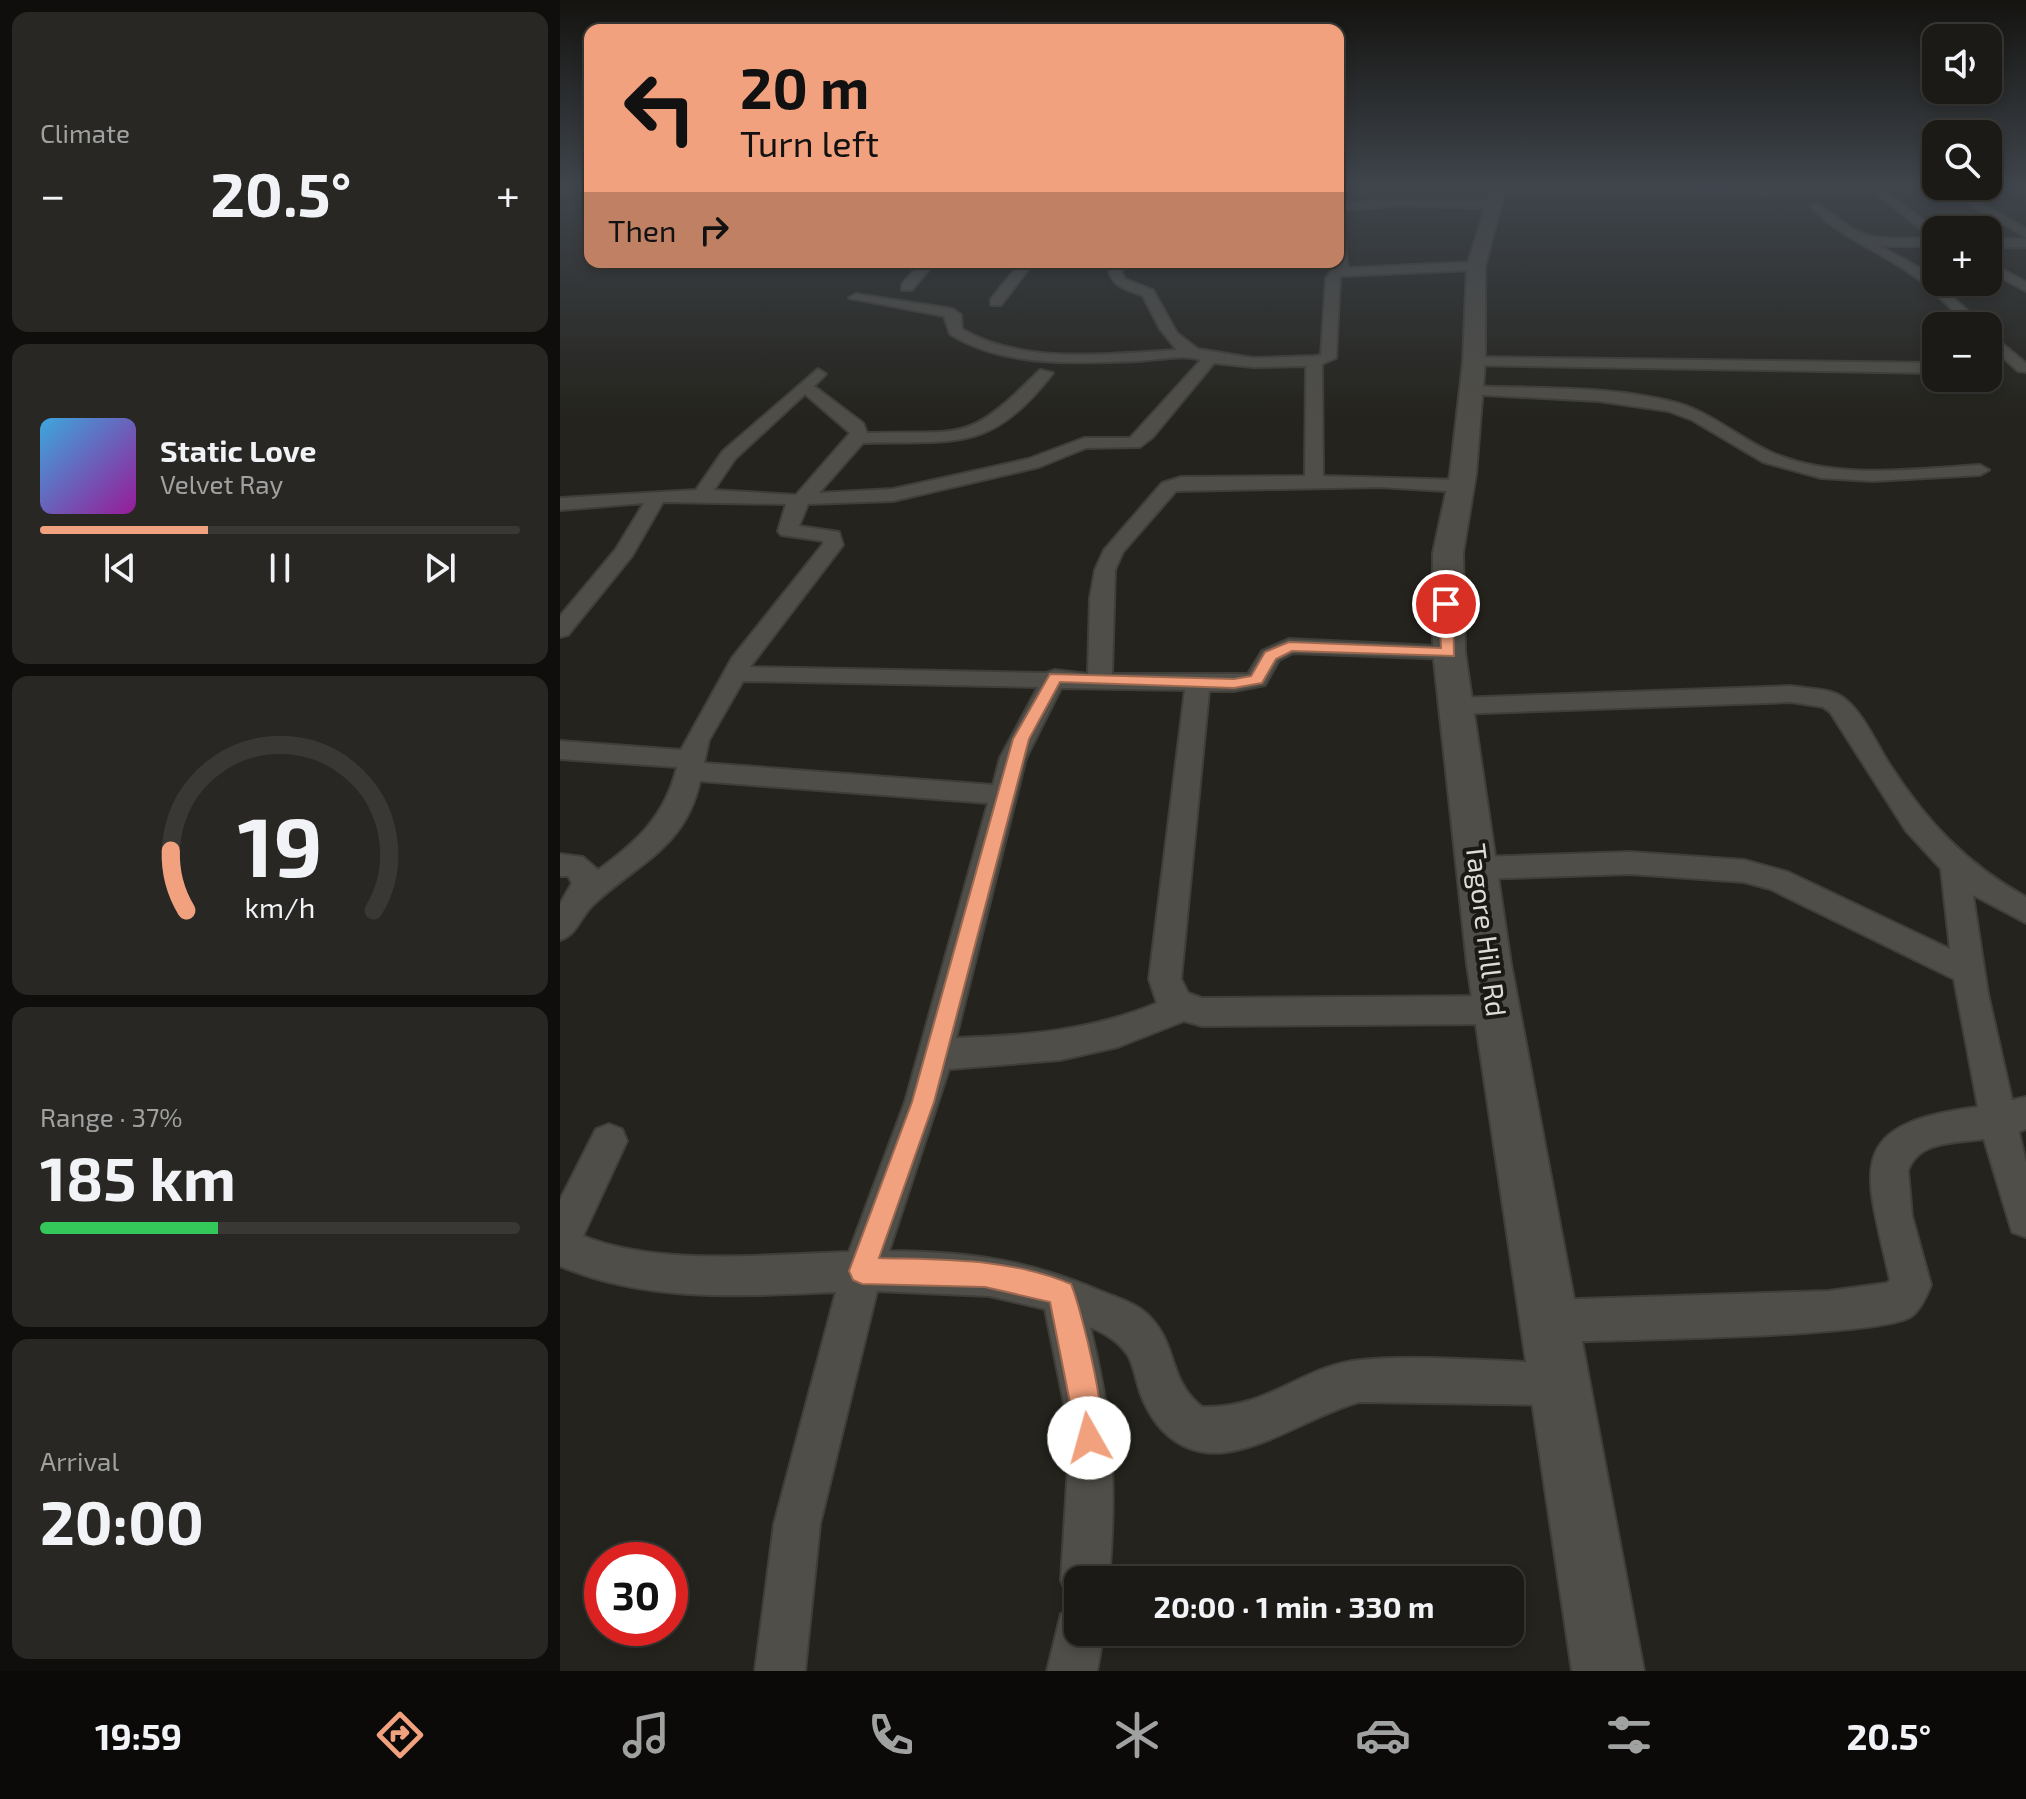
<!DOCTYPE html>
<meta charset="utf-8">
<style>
:root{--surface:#1b1a16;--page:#282723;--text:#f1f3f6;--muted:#a0a1a1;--line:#393835;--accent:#f1a17d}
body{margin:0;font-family:"Exo 2",sans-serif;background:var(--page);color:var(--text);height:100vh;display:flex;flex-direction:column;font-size:30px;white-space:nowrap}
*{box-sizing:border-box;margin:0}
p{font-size:26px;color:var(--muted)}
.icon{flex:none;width:44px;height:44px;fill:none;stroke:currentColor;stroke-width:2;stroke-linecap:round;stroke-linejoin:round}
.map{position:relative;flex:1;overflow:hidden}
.details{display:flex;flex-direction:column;gap:12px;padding:12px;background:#0f0e0c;width:560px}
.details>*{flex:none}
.guide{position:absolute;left:24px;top:24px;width:760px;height:244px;border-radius:16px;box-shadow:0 4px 12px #0003,0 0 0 2px var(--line);background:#f1a17d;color:#111;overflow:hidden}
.fabs{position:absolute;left:1362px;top:24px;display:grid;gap:16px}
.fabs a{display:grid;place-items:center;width:80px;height:80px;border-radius:16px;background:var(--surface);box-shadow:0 4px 12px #0003,0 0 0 2px var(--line);font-size:40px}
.speed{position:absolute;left:24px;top:1542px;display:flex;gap:16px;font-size:40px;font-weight:700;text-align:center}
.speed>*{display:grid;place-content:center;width:104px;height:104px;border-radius:50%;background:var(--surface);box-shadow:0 4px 12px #0003,0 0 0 2px var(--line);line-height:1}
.speed .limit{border:12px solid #d22;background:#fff;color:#111}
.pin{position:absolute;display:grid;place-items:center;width:68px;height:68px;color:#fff;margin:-34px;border:4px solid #fff;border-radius:50%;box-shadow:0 2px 8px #0007}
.me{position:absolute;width:88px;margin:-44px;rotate:353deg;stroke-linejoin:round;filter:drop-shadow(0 0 6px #0008)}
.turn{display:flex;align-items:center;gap:28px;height:168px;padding:0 24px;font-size:36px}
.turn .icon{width:104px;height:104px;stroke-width:2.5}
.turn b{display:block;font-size:56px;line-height:68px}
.then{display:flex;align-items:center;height:76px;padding:0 24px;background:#0003;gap:16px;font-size:30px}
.big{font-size:60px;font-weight:700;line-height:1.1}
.details .widget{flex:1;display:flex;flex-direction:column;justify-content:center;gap:12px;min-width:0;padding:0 28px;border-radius:16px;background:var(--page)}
.details .dial{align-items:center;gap:0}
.dial svg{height:208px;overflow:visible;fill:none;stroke:var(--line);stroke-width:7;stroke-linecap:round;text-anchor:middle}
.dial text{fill:var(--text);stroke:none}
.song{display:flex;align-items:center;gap:24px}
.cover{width:96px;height:96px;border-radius:12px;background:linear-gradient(135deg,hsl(200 70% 55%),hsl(300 70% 35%))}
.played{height:8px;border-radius:4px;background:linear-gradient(90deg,var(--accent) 35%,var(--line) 35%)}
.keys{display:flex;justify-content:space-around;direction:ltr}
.heat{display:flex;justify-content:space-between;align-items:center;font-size:44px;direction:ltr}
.charge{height:12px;border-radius:6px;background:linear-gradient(90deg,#34c759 37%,var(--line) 0)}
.trip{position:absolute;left:504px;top:1566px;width:460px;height:80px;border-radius:16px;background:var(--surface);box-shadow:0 4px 12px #0003,0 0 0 2px var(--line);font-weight:700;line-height:80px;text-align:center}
.tabs{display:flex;height:128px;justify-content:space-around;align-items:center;background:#0b0a09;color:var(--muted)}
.tabs .icon{width:56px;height:56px}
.tabs .active{color:var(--accent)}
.tabs b{font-size:36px;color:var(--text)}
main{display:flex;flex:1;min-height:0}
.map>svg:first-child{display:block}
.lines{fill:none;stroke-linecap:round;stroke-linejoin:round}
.street-casing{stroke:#3f3e39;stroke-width:4}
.secondary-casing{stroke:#3f3e39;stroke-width:4}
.street{fill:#504e48;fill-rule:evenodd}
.secondary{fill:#504e48;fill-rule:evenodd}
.route{fill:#f1a17d;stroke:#9d6951;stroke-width:2}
.labels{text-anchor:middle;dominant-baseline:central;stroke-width:8;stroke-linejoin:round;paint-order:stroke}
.street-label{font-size:28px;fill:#dcdbd7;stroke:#1b1914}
</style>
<main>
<section class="details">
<div class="widget"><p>Climate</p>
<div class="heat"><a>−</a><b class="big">20.5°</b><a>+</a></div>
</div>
<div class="widget">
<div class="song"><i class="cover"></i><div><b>Static Love</b><p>Velvet Ray</p></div></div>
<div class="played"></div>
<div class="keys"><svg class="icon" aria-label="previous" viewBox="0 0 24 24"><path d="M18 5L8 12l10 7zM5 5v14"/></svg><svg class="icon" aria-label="pause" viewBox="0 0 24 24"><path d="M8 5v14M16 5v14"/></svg><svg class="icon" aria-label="next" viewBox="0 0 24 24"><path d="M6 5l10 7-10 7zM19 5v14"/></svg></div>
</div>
<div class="widget dial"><svg viewBox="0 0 100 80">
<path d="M14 69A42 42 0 1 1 86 69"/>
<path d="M14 69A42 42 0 0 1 8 46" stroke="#f1a17d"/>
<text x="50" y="56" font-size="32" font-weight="700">19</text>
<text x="50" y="72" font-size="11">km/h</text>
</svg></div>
<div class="widget"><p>Range · 37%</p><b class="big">185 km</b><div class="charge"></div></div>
<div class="widget"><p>Arrival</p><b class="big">20:00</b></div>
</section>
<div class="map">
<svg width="1466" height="1671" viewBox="0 0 1466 1671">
<rect width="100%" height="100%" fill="#24231d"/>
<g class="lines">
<defs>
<path id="street" d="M1139 187H1236L1207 195Z
M1308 187H1320L1376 230V246H1320L1363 270 1424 326H1409C1391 309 1373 289 1353 275 1318 250 1280 238 1250 206L1259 204C1309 244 1309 238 1372 238Z
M1380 187H1393L1466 229V237Z
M1446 187 1466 189V196L1447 189Z
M839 200 934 202 939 205 934 208 839 206 778 210V204Z
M778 233 784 237 788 268 916 262 922 266 916 270 780 276 776 358 762 364 763 476 901 480 910 486 901 492 820 487 616 491 563 552 555 570 552 674H688L702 651 729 639 897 647 901 652 889 659 733 653 719 660 705 685 674 691H649L621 979 628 993 642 998 936 996 948 1000 952 1010 948 1020 936 1024 642 1026 624 1021 558 1047 500 1060 389 1069 329 1251C412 1252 468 1260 543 1292 560 1299 579 1304 591 1318 618 1347 608 1380 642 1407 710 1409 742 1365 801 1360 861 1354 937 1362 999 1363L1014 1369 1020 1384 1014 1399 999 1405 799 1402C753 1415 715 1444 667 1452 623 1458 594 1431 580 1392 576 1380 574 1367 569 1357 560 1342 546 1334 530 1327 553 1419 557 1486 549 1580H518V1601L508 1597 501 1580 509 1450 505 1408 485 1309 429 1296 317 1291 260 1524 245 1671H195L214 1524 276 1292C184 1296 87 1303 0 1266V1200L36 1129 49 1124 62 1129 67 1141 23 1236C101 1267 207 1254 289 1252L345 1102 428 803 140 781C125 849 77 863 33 905 20 917 18 934 0 940V904L12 883 8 876H0V854L23 857 38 870C78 841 105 816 117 767L0 759V741L121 750 172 658 263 544V541L221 535 218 531 226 504 103 502 72 556 8 635 0 637V616L56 549 84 503 0 510V498L136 490 163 451 258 369 266 374 254 386 303 423 307 433C406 430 405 445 480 370L493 373C429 455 395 440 303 443L259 493 333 489 468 459 524 438H570L641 360C622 354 598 360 579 361 516 363 445 368 390 334L384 316 289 298 296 294 393 309 401 315 402 329C462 365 549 354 617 350L600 329 583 296C568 289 555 289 549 272L556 262H569L561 272 565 279 593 290 617 333 638 349 693 358 754 356 761 355 766 278 778 262ZM654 363 693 367 746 366 745 476 621 477 602 483 544 550 535 570 530 598 528 674 495 670 486 673 190 667 283 545 279 532 239 526 248 504 333 501 479 467 526 448 580 447 593 437ZM245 394 290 433 236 495 154 490 175 459ZM183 681H184L478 687 440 758 433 785 144 763 149 740ZM501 688 625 690 589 979 597 1003C533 1030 466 1036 396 1038L466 758Z
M1428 239H1466V247H1428Z
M362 262H375L352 290H342V284Z
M461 262H474L441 305H431V299Z
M1428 262 1466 282V291L1428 271Z
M1428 332 1466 363V372L1458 371 1428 344Z
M914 357 1376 363V373L909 365V359Z
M911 386C979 389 1051 385 1117 403 1153 413 1181 440 1215 454 1279 480 1352 469 1420 465L1429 470 1420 475 1313 481 1261 478 1203 462 1132 420 1108 411 1038 401 905 394V388Z
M1231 686C1247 689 1272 688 1285 699 1304 714 1317 745 1330 765 1367 822 1406 864 1466 897V923L1413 895 1428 994 1452 1100 1466 1097V1129L1459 1132 1466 1163V1237L1452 1232 1424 1139C1397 1143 1358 1140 1348 1171L1352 1216 1371 1285C1367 1295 1361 1309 1352 1316 1324 1338 1042 1340 988 1342L973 1336 967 1321 973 1306 988 1300 1268 1291 1327 1283 1330 1280C1306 1171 1280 1124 1418 1107L1394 979 1210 889 1184 882 1070 874 918 879 908 876 904 868 908 860 918 857 1070 852 1184 860 1228 872 1390 949 1381 869 1346 831 1270 712 1263 707 1231 702 896 714 884 706 896 698Z
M518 1608V1632H544L537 1671H487L501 1614Z"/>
<path id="secondary" d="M932 187H946L925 266V362L916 474 903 553 905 652 951 964 1084 1671H1012L907 964 873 652V553L890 474 903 362 907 266Z"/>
</defs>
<use href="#street" class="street-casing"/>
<use href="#secondary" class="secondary-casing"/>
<use href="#street" class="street"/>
<use href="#secondary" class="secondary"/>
</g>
<linearGradient id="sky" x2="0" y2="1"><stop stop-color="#141310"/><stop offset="0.44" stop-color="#3f454c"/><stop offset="1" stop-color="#3f454c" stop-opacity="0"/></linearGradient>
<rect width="1466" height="421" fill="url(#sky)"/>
<path class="route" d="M886 599 893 604 894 656 732 651 716 659 702 683 674 688 500 682 469 739 374 1102 319 1258C385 1260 449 1258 511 1284 522 1311 550 1424 540 1448L529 1452 519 1448 490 1302 425 1287 302 1284 293 1280 289 1271 352 1102 453 739 490 674 674 679 691 676 705 652 729 642 881 648 879 604Z"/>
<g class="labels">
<g class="street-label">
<text transform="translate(927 930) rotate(83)">Tagore Hill Rd</text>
</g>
</g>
</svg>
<div class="fabs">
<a><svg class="icon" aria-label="sound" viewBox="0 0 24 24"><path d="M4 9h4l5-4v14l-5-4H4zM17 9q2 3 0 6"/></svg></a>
<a><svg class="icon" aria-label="search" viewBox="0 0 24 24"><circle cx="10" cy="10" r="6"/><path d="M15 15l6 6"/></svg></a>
<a>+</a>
<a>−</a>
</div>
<div class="speed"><div class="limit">30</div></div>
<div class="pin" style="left:886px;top:604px;background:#d93025"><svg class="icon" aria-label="arrive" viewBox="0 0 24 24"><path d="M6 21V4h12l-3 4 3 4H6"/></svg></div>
<svg class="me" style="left:529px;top:1438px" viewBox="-20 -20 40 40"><circle r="19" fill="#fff"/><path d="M0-13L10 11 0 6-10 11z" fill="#f1a17d"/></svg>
<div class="trip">20:00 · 1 min · 330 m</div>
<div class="guide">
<div class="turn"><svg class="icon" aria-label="left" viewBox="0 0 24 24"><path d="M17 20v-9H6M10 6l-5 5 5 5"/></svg><div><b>20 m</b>Turn left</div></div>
<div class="then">Then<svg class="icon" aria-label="right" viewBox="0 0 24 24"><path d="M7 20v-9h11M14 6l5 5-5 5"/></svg></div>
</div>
</div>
</main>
<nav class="tabs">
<b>19:59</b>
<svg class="icon active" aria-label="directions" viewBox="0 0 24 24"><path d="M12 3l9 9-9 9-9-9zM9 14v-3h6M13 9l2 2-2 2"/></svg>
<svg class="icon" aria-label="music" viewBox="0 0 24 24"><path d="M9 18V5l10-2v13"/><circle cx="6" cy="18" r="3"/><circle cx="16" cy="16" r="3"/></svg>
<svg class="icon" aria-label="phone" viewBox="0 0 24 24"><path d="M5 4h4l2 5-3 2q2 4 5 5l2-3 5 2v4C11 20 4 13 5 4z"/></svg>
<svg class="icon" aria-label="climate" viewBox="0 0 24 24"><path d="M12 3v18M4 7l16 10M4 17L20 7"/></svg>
<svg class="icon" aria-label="car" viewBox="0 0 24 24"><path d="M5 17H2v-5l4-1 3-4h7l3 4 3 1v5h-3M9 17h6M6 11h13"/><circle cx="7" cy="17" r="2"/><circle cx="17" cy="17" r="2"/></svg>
<svg class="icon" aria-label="filters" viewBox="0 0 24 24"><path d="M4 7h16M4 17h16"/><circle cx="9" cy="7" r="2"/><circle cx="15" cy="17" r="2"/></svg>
<b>20.5°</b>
</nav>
